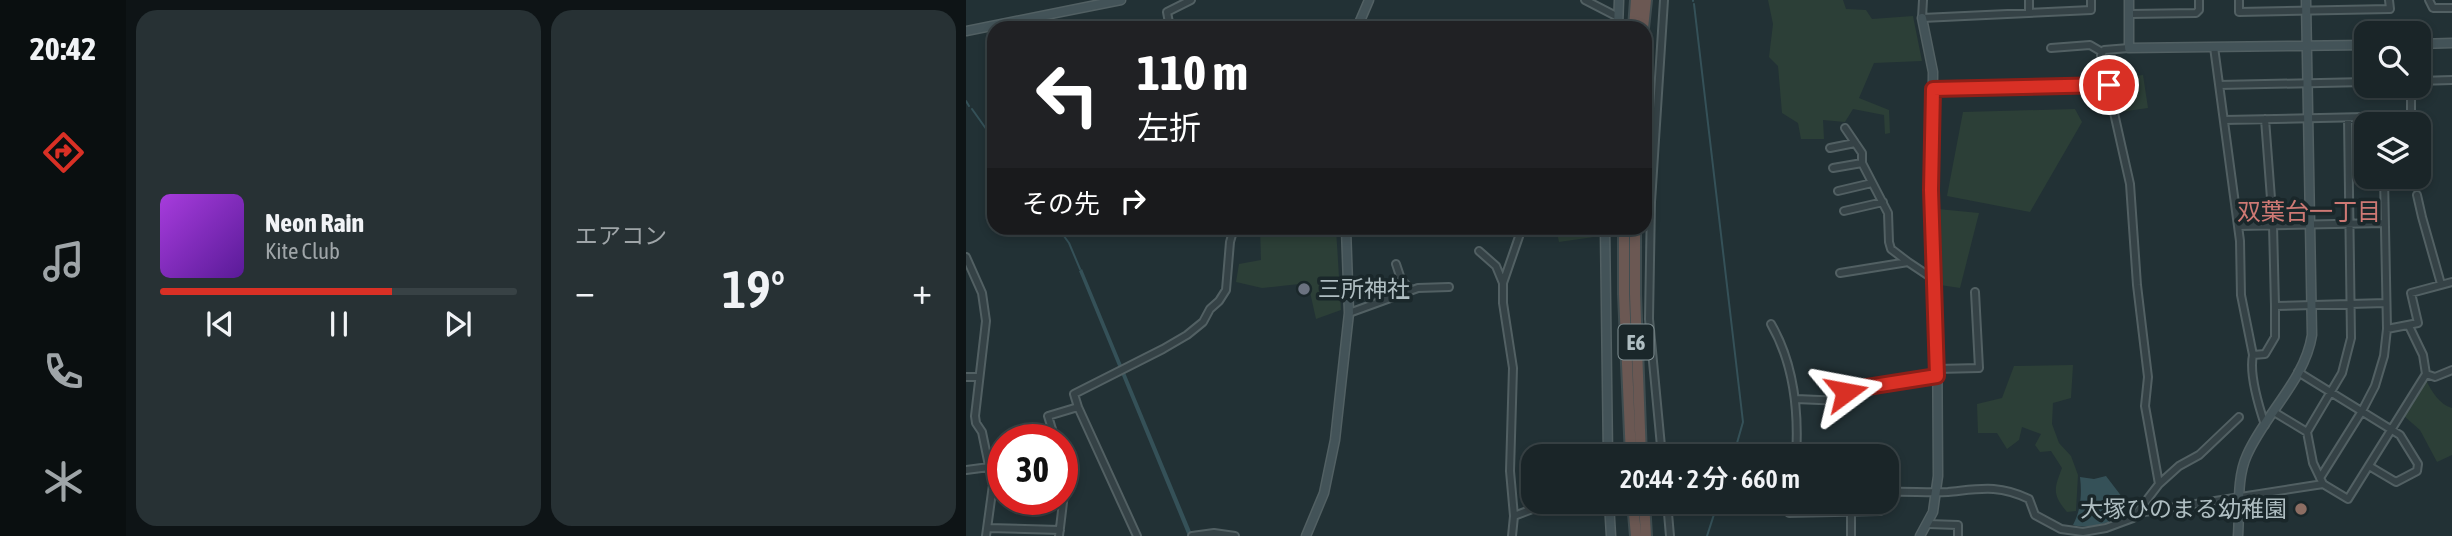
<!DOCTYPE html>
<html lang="ja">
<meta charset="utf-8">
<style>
:root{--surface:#1a2528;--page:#273134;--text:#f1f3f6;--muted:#9fa5a8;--line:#384245;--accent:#d93025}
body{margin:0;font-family:"Asap Condensed","Noto Sans JP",sans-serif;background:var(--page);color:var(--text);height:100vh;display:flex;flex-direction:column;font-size:26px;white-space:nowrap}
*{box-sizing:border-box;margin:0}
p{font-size:23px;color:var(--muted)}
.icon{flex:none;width:38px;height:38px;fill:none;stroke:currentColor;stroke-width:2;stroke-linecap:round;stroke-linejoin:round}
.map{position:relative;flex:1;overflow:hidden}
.drawer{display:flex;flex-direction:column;gap:10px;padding:10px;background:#0e1416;width:840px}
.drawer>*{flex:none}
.banner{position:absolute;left:21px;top:21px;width:665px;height:214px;border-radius:21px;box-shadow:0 4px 10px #0003,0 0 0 2px var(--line);background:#202124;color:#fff;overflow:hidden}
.fabs{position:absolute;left:1388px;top:21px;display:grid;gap:14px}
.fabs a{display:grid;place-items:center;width:77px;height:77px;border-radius:14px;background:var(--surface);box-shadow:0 4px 10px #0003,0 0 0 2px var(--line);font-size:35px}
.speed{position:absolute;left:21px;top:424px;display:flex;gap:14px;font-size:35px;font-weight:700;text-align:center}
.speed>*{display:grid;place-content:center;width:91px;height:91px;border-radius:50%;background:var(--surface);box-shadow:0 4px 10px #0003,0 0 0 2px var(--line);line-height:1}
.speed .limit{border:10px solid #d22;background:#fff;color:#111}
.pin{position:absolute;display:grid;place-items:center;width:60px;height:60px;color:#fff;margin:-30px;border:4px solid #fff;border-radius:50%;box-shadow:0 2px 7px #0007}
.me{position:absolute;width:77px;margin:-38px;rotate:77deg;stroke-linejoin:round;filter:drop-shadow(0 0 5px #0008)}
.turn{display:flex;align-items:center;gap:24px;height:147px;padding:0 35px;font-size:32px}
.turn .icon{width:91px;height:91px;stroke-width:2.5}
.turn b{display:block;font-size:49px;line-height:60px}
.then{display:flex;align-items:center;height:66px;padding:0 35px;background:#0003;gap:14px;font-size:26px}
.big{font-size:52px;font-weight:600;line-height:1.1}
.drawer .widget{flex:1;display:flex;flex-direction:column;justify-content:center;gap:10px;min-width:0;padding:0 24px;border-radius:21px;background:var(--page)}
.song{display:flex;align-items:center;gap:21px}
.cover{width:84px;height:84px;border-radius:10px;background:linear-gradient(135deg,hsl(280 70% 55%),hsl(270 70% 35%))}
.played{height:7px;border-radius:4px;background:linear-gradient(90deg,var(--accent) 65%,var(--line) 65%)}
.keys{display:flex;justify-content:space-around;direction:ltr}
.heat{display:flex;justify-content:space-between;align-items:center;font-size:38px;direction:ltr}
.drawer .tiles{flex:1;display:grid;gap:10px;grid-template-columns:repeat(2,1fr)}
.trip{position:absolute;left:555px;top:444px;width:378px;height:70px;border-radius:21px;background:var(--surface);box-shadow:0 4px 10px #0003,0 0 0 2px var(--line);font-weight:600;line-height:70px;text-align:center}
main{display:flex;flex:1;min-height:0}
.dock{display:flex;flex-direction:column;width:126px;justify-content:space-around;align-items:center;background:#0a0f10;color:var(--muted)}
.dock .icon{width:49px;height:49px}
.dock .current{color:var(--accent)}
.dock b{font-size:32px;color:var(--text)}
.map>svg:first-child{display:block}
.green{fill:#2c3f37}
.water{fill:#355158}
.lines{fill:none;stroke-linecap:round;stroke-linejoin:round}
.stream{stroke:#355158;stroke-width:2}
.street-casing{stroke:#526063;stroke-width:10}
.secondary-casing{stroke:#526063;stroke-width:11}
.highway-casing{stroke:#3f4d50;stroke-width:14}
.street{stroke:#354246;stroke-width:6}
.secondary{stroke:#435358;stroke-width:8}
.highway{stroke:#6b5853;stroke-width:10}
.route-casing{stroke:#8d1f18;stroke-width:18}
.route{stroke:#d93025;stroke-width:12}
.worship-dot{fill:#6b7280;stroke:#1a272a;stroke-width:2.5}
.education-dot{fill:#8d6e63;stroke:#1a272a;stroke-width:2.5}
.labels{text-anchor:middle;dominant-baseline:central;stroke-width:7;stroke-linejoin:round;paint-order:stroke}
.shield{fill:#1a272a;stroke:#829194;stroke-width:2}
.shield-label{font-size:21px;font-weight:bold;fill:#afbec2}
.poi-label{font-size:23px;fill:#afbec2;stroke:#1a272a;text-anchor:start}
.neighbourhood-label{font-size:24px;fill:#ce7974;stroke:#1a272a}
</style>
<main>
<nav class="dock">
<b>20:42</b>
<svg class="icon current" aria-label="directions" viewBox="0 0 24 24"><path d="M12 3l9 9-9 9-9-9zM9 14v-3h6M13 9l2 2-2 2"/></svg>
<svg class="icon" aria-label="music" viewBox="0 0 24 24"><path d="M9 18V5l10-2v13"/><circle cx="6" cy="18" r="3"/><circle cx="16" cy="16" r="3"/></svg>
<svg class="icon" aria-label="phone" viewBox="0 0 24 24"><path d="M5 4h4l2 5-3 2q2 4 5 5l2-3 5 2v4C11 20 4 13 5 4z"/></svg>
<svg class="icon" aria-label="climate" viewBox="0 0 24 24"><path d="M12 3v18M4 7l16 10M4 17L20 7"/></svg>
</nav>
<section class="drawer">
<div class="tiles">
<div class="widget">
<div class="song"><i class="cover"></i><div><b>Neon Rain</b><p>Kite Club</p></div></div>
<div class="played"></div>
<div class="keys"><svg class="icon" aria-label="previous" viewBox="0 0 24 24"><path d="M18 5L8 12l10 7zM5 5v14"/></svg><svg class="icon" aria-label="pause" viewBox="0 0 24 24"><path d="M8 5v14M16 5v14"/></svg><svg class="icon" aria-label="next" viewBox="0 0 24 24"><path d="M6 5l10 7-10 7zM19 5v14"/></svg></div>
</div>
<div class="widget"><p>エアコン</p>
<div class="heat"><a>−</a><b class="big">19°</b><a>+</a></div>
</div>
</div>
</section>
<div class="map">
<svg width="1486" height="536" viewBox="0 0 1486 536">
<rect width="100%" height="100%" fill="#223135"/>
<path class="green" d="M802 0H877L880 9 900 10 906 19 947 16 956 61 908 63 893 98 923 110 924 133 919 134 918 115 887 109 879 122 857 120 858 139H835L832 123 816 113 812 66 803 57 807 24Z
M1177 75 1182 108 1154 112 1146 79Z
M1109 109 1116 122 1064 212 981 196 997 112Z
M972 209 1013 213 994 288 974 285Z
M294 228H370L375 310 350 319 342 283 296 288 270 282 273 264 295 260Z
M559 228H619L628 237 593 242 590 229 557 234Z
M1107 365 1105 398 1087 403 1086 424 1093 443 1105 456 1112 475 1110 511 1101 512C1086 494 1088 489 1096 468L1085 451 1074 452 1069 445 1075 434 1056 427 1053 440 1041 449 1031 433H1012L1011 404 1036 398 1048 366Z
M1460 380C1466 392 1473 404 1486 408V455L1471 462 1454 430 1438 416Z"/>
<path class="water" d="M116 269 226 534V536H222L113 271Z
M1140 476 1166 510C1153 521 1123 530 1107 525 1115 510 1116 494 1114 477L1128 479Z"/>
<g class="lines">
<path class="stream" d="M727 0V1
M728 4 777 422 767 457
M0 101 3 106
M6 109 28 140
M92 228 103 243 114 269
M741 536 752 502"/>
<defs>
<path id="street" d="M619 0 652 17
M957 0 956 18 1125 10V0
M1063 0V12
M1273 0V12L1424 9 1423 0
M1463 0 1467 8H1486
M1164 14 1230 13 1233 10V0
M204 28 201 12 225 0
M1248 47 1274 241 1275 295 1287 355C1283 373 1293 407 1299 425
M1085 48 1124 45 1136 52
M1163 48 1138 50 1135 55 1164 184 1171 285 1182 377 1179 406 1193 484
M1452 81 1486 80
M1253 85 1400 82
M967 89 1143 85
M1258 120 1445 116V86
M879 128 896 153V163L922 213 923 242 925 249 942 262
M864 148 889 143
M867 168 896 163
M872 191 906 183
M1451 195 1456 217 1475 284
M878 211 917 202
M1272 226 1418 223
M513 251 530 266 537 283
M0 257 16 293 20 321 9 416 10 423 16 432 27 485 20 536
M430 264 435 279 445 290
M874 273 942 262 969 280
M1309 306 1420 303
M383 313 452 288 483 287
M805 324C828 364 833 411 830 457
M1421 329 1452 323 1445 293 1486 282
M1287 355 1299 354 1309 337V306L1307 225 1299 119
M971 369 1013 368 1009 292
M1332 372 1434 435 1452 464 1451 471 1430 482 1403 466
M1460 374 1469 377 1486 370
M0 377H13
M830 399 877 401 882 390 971 376
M1308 412 1341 432 1347 463 1357 484 1382 499 1460 374 1457 355 1443 326
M1341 432 1376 373 1385 338 1382 118
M89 439 82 416 112 407
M696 457 683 319 685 202 698 0
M0 470 23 467
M1354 478 1396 411 1409 386 1418 356 1421 329 1418 177
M920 492C941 491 961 493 982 492 1013 489 1032 484 1063 499L1069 515 1095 529 1117 532 1140 528 1167 518 1193 484 1213 466 1233 455 1273 417
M701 502 704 536
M885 512V536
M823 513 914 511
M1172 513 1357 484
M548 516 544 471 547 368 537 303V283L556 228
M962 524 992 525V536
M22 528 94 530
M93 536 98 494 96 477
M171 536 112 407 108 394 197 349 221 335 237 322 244 309 253 301 260 290 264 242 268 228
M226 536 248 533 269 536
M546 536 548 516 585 502"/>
<path id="secondary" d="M1163 0V48L1400 45
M391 28 403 0
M652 28 653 0
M0 31 155 0
M1452 44 1486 43
M639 228 642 457
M643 502 645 536
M340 536 358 493 369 440 383 313 380 228
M954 536 967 512 972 476 971 317 966 190 967 72 956 18
M1272 536C1274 510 1270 479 1281 455 1299 414 1339 380 1346 335L1340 0"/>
<path id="highway" d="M668 28 670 0
M677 28 680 0
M658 228V294L665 457
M669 228V294L675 457
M667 502 670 536
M678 502 680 536"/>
</defs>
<use href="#street" class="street-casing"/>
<use href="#secondary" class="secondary-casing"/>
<use href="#highway" class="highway-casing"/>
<use href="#street" class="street"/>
<use href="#secondary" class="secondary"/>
<use href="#highway" class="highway"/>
</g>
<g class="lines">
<defs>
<path id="route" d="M880 392 882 390 971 376 965 190 967 89 1143 85"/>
</defs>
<use href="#route" class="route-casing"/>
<use href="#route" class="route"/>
</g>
<circle class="worship-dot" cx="338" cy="289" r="7"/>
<circle class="education-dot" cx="1335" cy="509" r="7"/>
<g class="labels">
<rect class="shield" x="652.5" y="324.5" width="35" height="35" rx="5"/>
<g class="shield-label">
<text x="670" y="342">E6</text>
</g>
<g class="poi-label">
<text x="352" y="289">三所神社</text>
<text x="1321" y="509" text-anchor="end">大塚ひのまる幼稚園</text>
</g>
<g class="neighbourhood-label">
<text x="1343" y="211">双葉台一丁目</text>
</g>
</g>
</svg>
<div class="fabs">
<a><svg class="icon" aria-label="search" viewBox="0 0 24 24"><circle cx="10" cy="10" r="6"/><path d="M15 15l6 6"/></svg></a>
<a><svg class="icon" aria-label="layers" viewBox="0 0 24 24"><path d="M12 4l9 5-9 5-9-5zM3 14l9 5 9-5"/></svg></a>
</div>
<div class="speed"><div class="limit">30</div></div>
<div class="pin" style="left:1143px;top:85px;background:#d93025"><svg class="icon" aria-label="arrive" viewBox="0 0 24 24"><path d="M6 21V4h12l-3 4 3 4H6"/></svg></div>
<svg class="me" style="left:880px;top:392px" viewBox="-20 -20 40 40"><path d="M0-17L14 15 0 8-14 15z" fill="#d93025" stroke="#fff" stroke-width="4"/></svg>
<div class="trip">20:44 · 2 分 · 660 m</div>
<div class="banner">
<div class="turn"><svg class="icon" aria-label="left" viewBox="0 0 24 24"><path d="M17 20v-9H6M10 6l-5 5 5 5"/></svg><div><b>110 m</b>左折</div></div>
<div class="then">その先<svg class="icon" aria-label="right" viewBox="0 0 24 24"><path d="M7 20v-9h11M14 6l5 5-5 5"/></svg></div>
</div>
</div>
</main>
